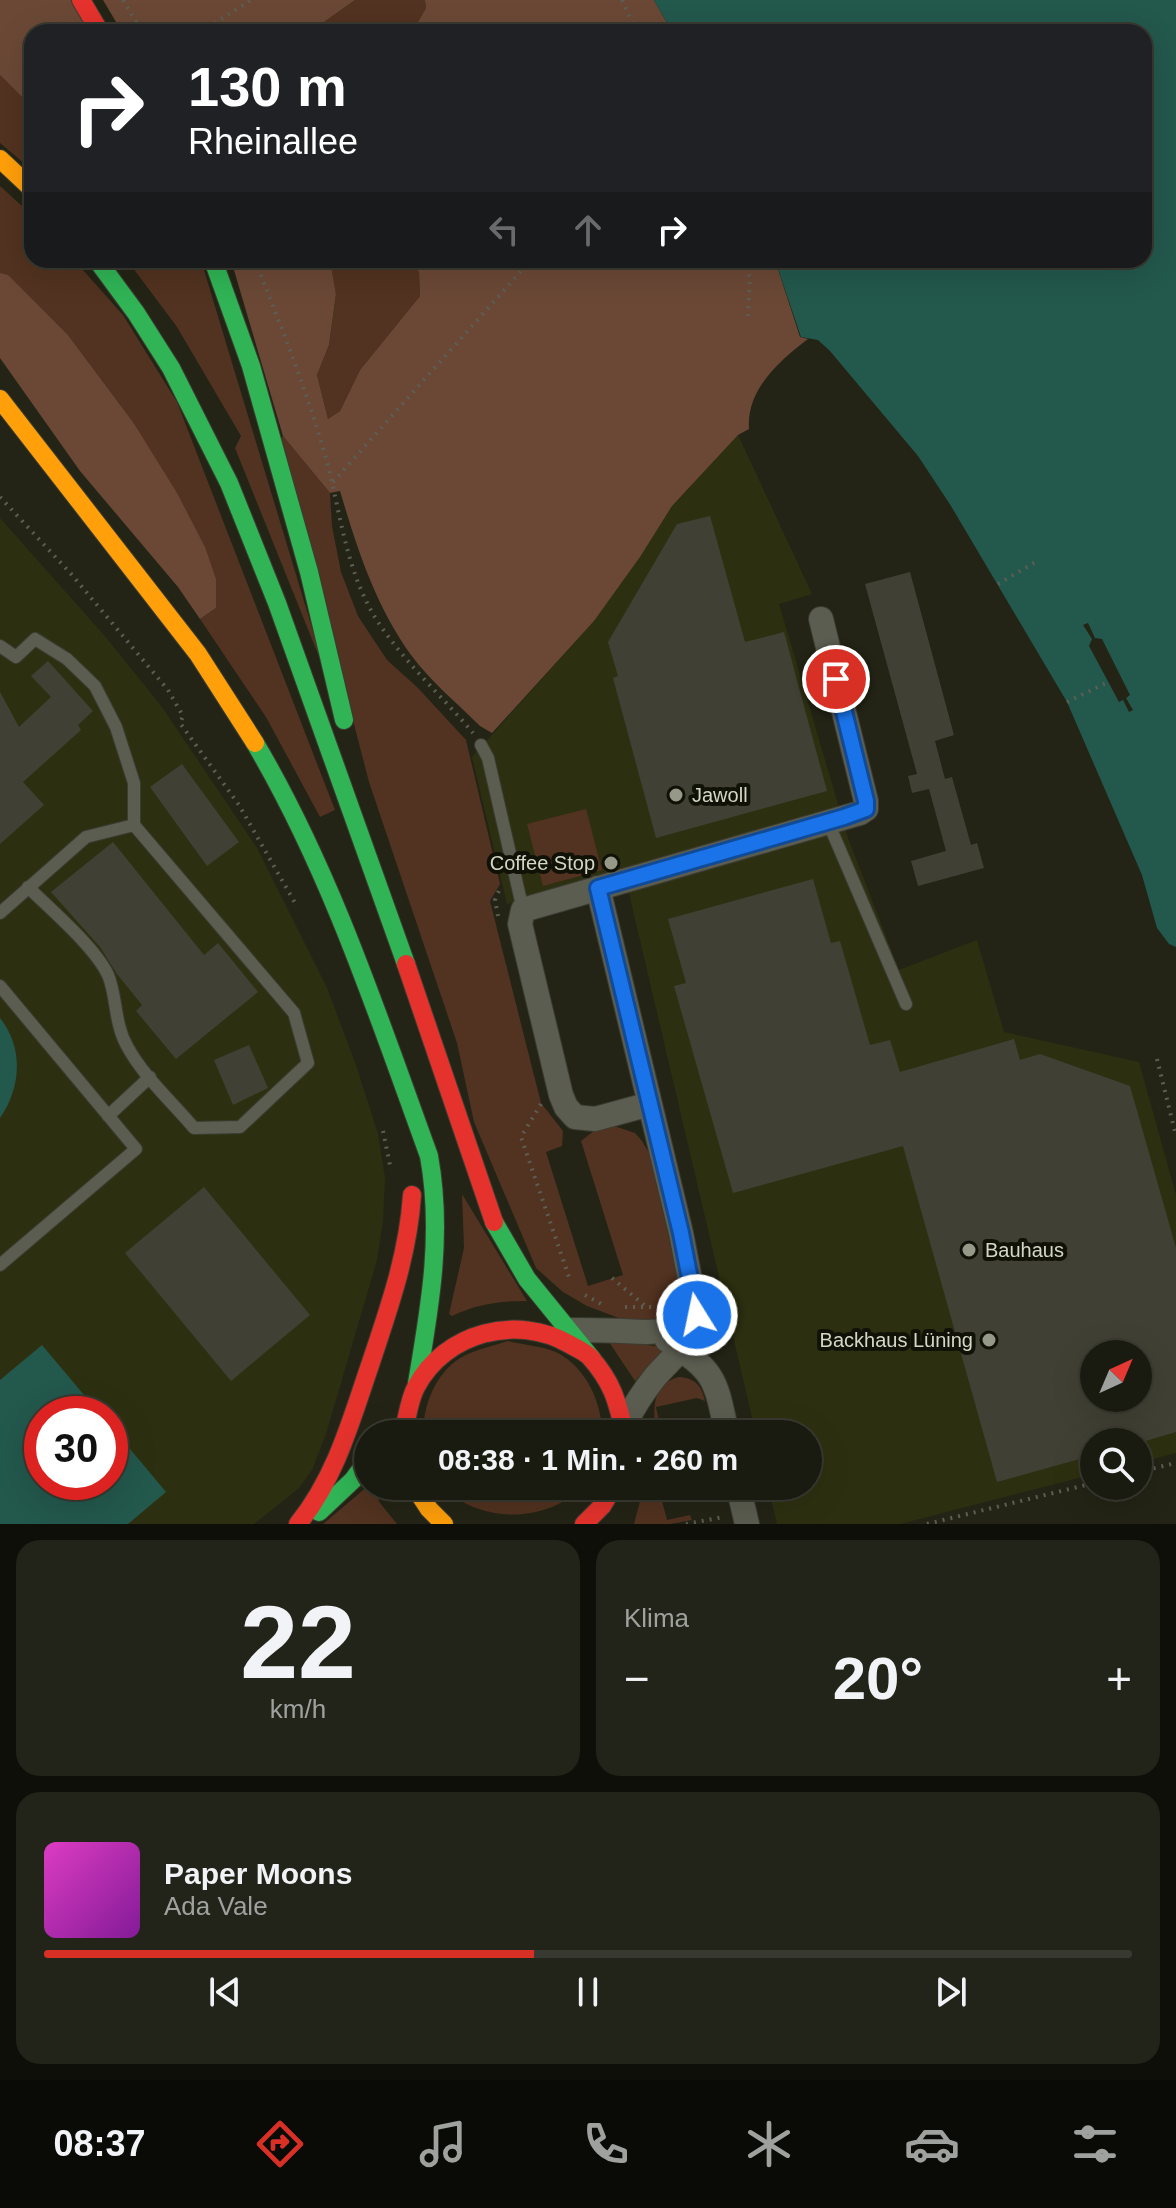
<!DOCTYPE html>
<html lang="de">
<meta charset="utf-8">
<style>
:root{--surface:#1a1b10;--page:#232419;--text:#f1f3f6;--muted:#9fa19f;--line:#383930;--accent:#d93025}
body{margin:0;font-family:Helvetica,sans-serif;background:var(--page);color:var(--text);height:100vh;display:flex;flex-direction:column;font-size:30px;white-space:nowrap}
*{box-sizing:border-box;margin:0}
p{font-size:26px;color:var(--muted)}
.icon{flex:none;width:44px;height:44px;fill:none;stroke:currentColor;stroke-width:2;stroke-linecap:round;stroke-linejoin:round}
.map{position:relative;height:1524px;overflow:hidden}
.drawer{display:flex;flex-direction:column;gap:16px;padding:16px;background:#0e0f09;flex:1}
.drawer>*{flex:none}
.hud{position:absolute;left:24px;top:24px;width:1128px;height:244px;border-radius:24px;box-shadow:0 8px 32px #0002,0 0 0 2px var(--line);background:#202124;color:#fff;overflow:hidden}
.needle{width:52px;rotate:44deg}
.controls{position:absolute;left:1080px;top:1340px;display:grid;gap:16px}
.controls a{display:grid;place-items:center;width:72px;height:72px;border-radius:50%;background:var(--surface);box-shadow:0 8px 32px #0002,0 0 0 2px var(--line);font-size:40px}
.speed{position:absolute;left:24px;top:1396px;display:flex;gap:16px;font-size:40px;font-weight:700;text-align:center}
.speed>*{display:grid;place-content:center;width:104px;height:104px;border-radius:50%;background:var(--surface);box-shadow:0 8px 32px #0002,0 0 0 2px var(--line);line-height:1}
.speed .limit{border:12px solid #d22;background:#fff;color:#111}
.pin{position:absolute;display:grid;place-items:center;width:68px;height:68px;color:#fff;margin:-34px;border:4px solid #fff;border-radius:50%;box-shadow:0 2px 8px #0007}
.me{position:absolute;width:88px;margin:-44px;rotate:350deg;stroke-linejoin:round;filter:drop-shadow(0 0 6px #0008)}
.turn{display:flex;align-items:center;gap:28px;height:168px;padding:0 32px;font-size:36px}
.turn .icon{width:104px;height:104px;stroke-width:2.5}
.turn b{display:block;font-size:56px;line-height:68px}
.lanes{display:flex;align-items:center;height:76px;padding:0 32px;background:#0003;justify-content:center;gap:40px;direction:ltr}
.lanes .off{opacity:.35}
.big{font-size:60px;font-weight:600;line-height:1.1}
.drawer .widget{flex:1;display:flex;flex-direction:column;justify-content:center;gap:12px;min-width:0;padding:0 28px;border-radius:24px;background:var(--page)}
.drawer .dial{align-items:center;gap:0}
.dial b{font-size:104px;line-height:1}
.song{display:flex;align-items:center;gap:24px}
.cover{width:96px;height:96px;border-radius:12px;background:linear-gradient(135deg,hsl(310 70% 55%),hsl(290 70% 35%))}
.played{height:8px;border-radius:4px;background:linear-gradient(90deg,var(--accent) 45%,var(--line) 45%)}
.keys{display:flex;justify-content:space-around;direction:ltr}
.heat{display:flex;justify-content:space-between;align-items:center;font-size:44px;direction:ltr}
.drawer .tiles{flex:1;display:grid;gap:16px;grid-template-columns:1fr 1fr}
.widget:last-child{grid-column:span 2}
.trip{position:absolute;left:354px;top:1420px;width:468px;height:80px;border-radius:40px;background:var(--surface);box-shadow:0 8px 32px #0002,0 0 0 2px var(--line);font-weight:600;line-height:80px;text-align:center}
.tab-bar{display:flex;height:128px;justify-content:space-around;align-items:center;background:#0a0b06;color:var(--muted)}
.tab-bar .icon{width:56px;height:56px}
.tab-bar .selected{color:var(--accent)}
.tab-bar b{font-size:36px;color:var(--text)}
.map>svg:first-child{display:block}
.built{fill:#2d3010;fill-rule:evenodd}
.green{fill:#523220}
.forest{fill:#6b4836}
.water{fill:#23584d}
.pier{fill:#232415}
.building{fill:#414034;fill-rule:evenodd}
.lines{fill:none;stroke-linecap:round;stroke-linejoin:round}
.lane-casing{stroke:#3c3d32;stroke-width:14}
.street-casing{stroke:#3c3d32;stroke-width:26}
.fast-casing{stroke:#3c3d32;stroke-width:20}
.slow-casing{stroke:#3c3d32;stroke-width:20}
.jam-casing{stroke:#3c3d32;stroke-width:20}
.path{stroke:#5d5e53;stroke-width:4;stroke-dasharray:2 6;stroke-linecap:butt}
.lane{stroke:#5c5d51;stroke-width:12}
.street{stroke:#5c5d51;stroke-width:24}
.fast{stroke:#30b455;stroke-width:18}
.slow{stroke:#ff9f0a;stroke-width:18}
.jam{stroke:#e5322d;stroke-width:18}
.route-casing{stroke:#114b97;stroke-width:20}
.route{stroke:#1a73e8;stroke-width:14}
.poi-dot{fill:#969888;stroke:#111207;stroke-width:3}
.labels{text-anchor:middle;dominant-baseline:central;stroke-width:8;stroke-linejoin:round;paint-order:stroke}
.poi-label{font-size:20px;fill:#d4d6c6;stroke:#111207;text-anchor:start}
</style>
<div class="map">
<svg width="1176" height="1524" viewBox="0 0 1176 1524">
<rect width="100%" height="100%" fill="#232415"/>
<path class="built" d="M738 435 812 594 779 604 848 838 899 970 977 940 1004 1032 1139 1062 1176 1195V1453L1138 1463V1442H1094V1474L900 1524H777L768 1486H808V1434H756L624 872 507 904 472 757 594 621 640 557 672 506ZM1094 1354H1138V1398H1094Z
M0 518 104 635 162 707 257 848 327 988 356 1065 378 1134 385 1178 383 1221 377 1260 326 1434 312 1470 299 1488 254 1524H0ZM42 1414H110V1482H42Z"/>
<path class="green" d="M355 0H425L426 8 417 25 385 24 377 32H310Z
M0 75 32 107V170L0 143Z
M0 186 32 215V260H74L123 315 177 402 335 810 320 817 266 717 200 619 216 608 133 422 68 335 8 276 0 273Z
M127 260H201L326 674 235 448 241 436 177 327Z
M330 260H410L419 272 420 296 360 370 340 411 328 419 317 375 329 345 336 295Z
M283 436 330 493 332 526 341 572 358 616 387 660 418 688 466 740 500 884 490 901 541 1103 563 1131 562 1146 546 1152 588 1286 623 1275 581 1141 599 1127 611 1125 635 1133 642 1141 649 1153 680 1286C680 1303 674 1309 661 1321L624 1320 587 1306 563 1292 536 1268 474 1122 457 1043 369 782 280 439Z
M586 809 602 870 543 886 527 824Z
M462 1194 527 1301C499 1301 477 1304 452 1316L449 1314 464 1248Z
M607 1339 668 1348 635 1381Z
M508 1341C523 1345 544 1346 558 1353 587 1369 602 1403 602 1434H423C423 1406 435 1374 460 1358 473 1350 493 1346 508 1341Z
M679 1377C695 1378 702 1386 705 1401L697 1398 656 1407 662 1434H656C653 1410 651 1384 679 1377Z
M368 1486H372L380 1503 397 1524H323Z
M442 1486H584C546 1524 479 1524 442 1486Z
M644 1486H658L667 1520 690 1515 692 1520 670 1524H634Z"/>
<path class="forest" d="M0 0H73L89 32H32V107L0 75Z
M103 0H355L310 32H122Z
M425 0H654L672 32H377L385 24H417L426 8Z
M231 260H330L336 294 329 345 317 375 328 419 340 411 360 370 420 296 419 272 410 260H775L800 337 808 339C779 361 746 390 749 429L738 435 672 506 640 557 594 621 492 733 480 726C457 703 430 681 411 655 375 605 357 548 340 491L330 493 283 436Z
M0 273 8 275 68 335 133 422 177 493 205 547 216 579V608L200 619 178 587 80 471 0 358Z"/>
<path class="water" d="M654 0H1176V947L1169 944 1157 928 1142 875 1067 702 951 506 918 456 830 351 818 340 801 337 775 260H1144V32H672Z
M0 1018C24 1048 21 1088 0 1118Z
M42 1345 100 1414H42V1482H110V1425L166 1492 128 1524H0V1380Z"/>
<path class="pier" d="M1088 623 1095 638 1102 639 1130 695 1126 698 1133 710 1129 712 1123 700 1119 702 1089 646 1092 639 1083 625Z"/>
<path class="building" d="M710 516 745 642 784 632 827 791 656 838 613 678 618 676 608 642 677 524Z
M910 572 954 735 935 741 945 779 952 777 971 845 977 843 984 868 918 886 911 861 946 851 929 789 912 793 908 776 917 774 865 584Z
M48 661 93 711 78 725 81 730 23 782 44 805 0 844V692L19 727 51 697 31 676Z
M182 764 239 842 207 866 150 787Z
M113 842 204 955 218 943 258 992 176 1059 136 1011 142 1005 117 974 100 947 51 892Z
M813 879 831 943 840 941 870 1045 890 1040 900 1072 1014 1039 1020 1060 1040 1054 1130 1086 1176 1248V1432L1142 1442H1094V1455L997 1482 903 1146 733 1193 674 986 686 983 668 919ZM1094 1354H1138V1398H1094Z
M249 1045 268 1088 233 1105 214 1060Z
M204 1187 310 1315 231 1381 125 1253Z"/>
<g class="lines">
<defs>
<path id="lane" d="M0 646 16 657 35 639 67 659 95 686 116 727 134 783V825
M481 745 488 758 523 910
M828 822 906 1004
M0 913 86 837 134 825 294 1013 308 1063 240 1127 194 1128C172 1102 143 1076 127 1046 114 1023 117 996 108 975 95 947 51 910 28 887
M0 986 136 1149 0 1265
M108 1116 150 1077"/>
<path id="street" d="M598 888 681 1233 697 1315C694 1342 672 1357 655 1377 643 1392 633 1408 624 1425
M650 1104 595 1119 575 1117 566 1107 561 1095 520 924 523 910 860 813 866 809V801L821 619
M565 1330C584 1330 603 1330 622 1331 663 1333 680 1336 693 1290
M667 1340C716 1373 715 1377 727 1434
M738 1486 747 1524"/>
<path id="fast" d="M97 260 136 313 171 368 229 483 277 603 406 964
M213 260 251 366 309 572 344 720
M255 743C331 872 378 1016 429 1156 443 1233 430 1307 417 1383
M494 1222 527 1279 592 1359
M319 1512 353 1480 368 1460"/>
<path id="slow" d="M0 159 32 189
M0 399 198 654 255 743
M414 1486 429 1509 444 1524"/>
<path id="jam" d="M81 0 100 32
M406 964 494 1222
M403 1434C407 1419 409 1400 416 1387 445 1332 517 1314 569 1344 576 1348 584 1351 590 1357 613 1383 617 1401 625 1434
M298 1524C335 1478 350 1424 369 1368 388 1311 408 1256 412 1195
M584 1524 602 1506 614 1486"/>
</defs>
<use href="#lane" class="lane-casing"/>
<use href="#street" class="street-casing"/>
<use href="#fast" class="fast-casing"/>
<use href="#slow" class="slow-casing"/>
<use href="#jam" class="jam-casing"/>
<path class="path" d="M123 0 142 32
M622 0 637 32
M201 32 251 0
M255 260C280 324 306 388 325 455 341 512 345 571 378 622 405 663 442 696 473 733
M742 260 750 277 748 316
M333 482 531 260
M0 497 72 575 168 690 183 716 180 723 239 805 295 903
M998 584 1037 561
M1067 702 1108 682
M498 916 495 900 501 886
M1157 1059 1176 1136
M541 1104 521 1137 569 1277
M383 1131 391 1170
M612 1278 644 1305
M585 1295 605 1306
M625 1307H660
M1138 1472 1176 1463
M686 1524 723 1517
M927 1524 1094 1483"/>
<use href="#lane" class="lane"/>
<use href="#street" class="street"/>
<use href="#fast" class="fast"/>
<use href="#slow" class="slow"/>
<use href="#jam" class="jam"/>
</g>
<g class="lines">
<defs>
<path id="route" d="M697 1315 681 1233 598 888 844 817 866 809V801L836 679"/>
</defs>
<use href="#route" class="route-casing"/>
<use href="#route" class="route"/>
</g>
<g class="poi-dot">
<circle cx="676" cy="795" r="8"/>
<circle cx="611" cy="863" r="8"/>
<circle cx="969" cy="1250" r="8"/>
<circle cx="989" cy="1340" r="8"/>
</g>
<g class="labels">
<g class="poi-label">
<text x="692" y="795">Jawoll</text>
<text x="595" y="863" text-anchor="end">Coffee Stop</text>
<text x="985" y="1250">Bauhaus</text>
<text x="973" y="1340" text-anchor="end">Backhaus Lüning</text>
</g>
</g>
</svg>
<div class="controls">
<a><svg class="needle" viewBox="-14 -14 28 28"><path d="M0-13l5 13h-10z" fill="#e53935"/><path d="M0 13l5-13h-10z" fill="#9fa19f"/></svg></a>
<a><svg class="icon" aria-label="search" viewBox="0 0 24 24"><circle cx="10" cy="10" r="6"/><path d="M15 15l6 6"/></svg></a>
</div>
<div class="speed"><div class="limit">30</div></div>
<div class="pin" style="left:836px;top:679px;background:#d93025"><svg class="icon" aria-label="arrive" viewBox="0 0 24 24"><path d="M6 21V4h12l-3 4 3 4H6"/></svg></div>
<svg class="me" style="left:697px;top:1315px" viewBox="-20 -20 40 40"><circle r="17" fill="#1a73e8" stroke="#fff" stroke-width="3"/><path d="M0-11L8 9 0 5-8 9z" fill="#fff"/></svg>
<div class="trip">08:38 · 1 Min. · 260 m</div>
<div class="hud">
<div class="turn"><svg class="icon" aria-label="right" viewBox="0 0 24 24"><path d="M7 20v-9h11M14 6l5 5-5 5"/></svg><div><b>130 m</b>Rheinallee</div></div>
<div class="lanes"><svg class="icon off" aria-label="left" viewBox="0 0 24 24"><path d="M17 20v-9H6M10 6l-5 5 5 5"/></svg><svg class="icon off" aria-label="ahead" viewBox="0 0 24 24"><path d="M12 20V5M6 11l6-6 6 6"/></svg><svg class="icon" aria-label="right" viewBox="0 0 24 24"><path d="M7 20v-9h11M14 6l5 5-5 5"/></svg></div>
</div>
</div>
<section class="drawer">
<div class="tiles">
<div class="widget dial"><b>22</b><p>km/h</p></div>
<div class="widget"><p>Klima</p>
<div class="heat"><a>−</a><b class="big">20°</b><a>+</a></div>
</div>
<div class="widget">
<div class="song"><i class="cover"></i><div><b>Paper Moons</b><p>Ada Vale</p></div></div>
<div class="played"></div>
<div class="keys"><svg class="icon" aria-label="previous" viewBox="0 0 24 24"><path d="M18 5L8 12l10 7zM5 5v14"/></svg><svg class="icon" aria-label="pause" viewBox="0 0 24 24"><path d="M8 5v14M16 5v14"/></svg><svg class="icon" aria-label="next" viewBox="0 0 24 24"><path d="M6 5l10 7-10 7zM19 5v14"/></svg></div>
</div>
</div>
</section>
<nav class="tab-bar">
<b>08:37</b>
<svg class="icon selected" aria-label="directions" viewBox="0 0 24 24"><path d="M12 3l9 9-9 9-9-9zM9 14v-3h6M13 9l2 2-2 2"/></svg>
<svg class="icon" aria-label="music" viewBox="0 0 24 24"><path d="M9 18V5l10-2v13"/><circle cx="6" cy="18" r="3"/><circle cx="16" cy="16" r="3"/></svg>
<svg class="icon" aria-label="phone" viewBox="0 0 24 24"><path d="M5 4h4l2 5-3 2q2 4 5 5l2-3 5 2v4C11 20 4 13 5 4z"/></svg>
<svg class="icon" aria-label="climate" viewBox="0 0 24 24"><path d="M12 3v18M4 7l16 10M4 17L20 7"/></svg>
<svg class="icon" aria-label="car" viewBox="0 0 24 24"><path d="M5 17H2v-5l4-1 3-4h7l3 4 3 1v5h-3M9 17h6M6 11h13"/><circle cx="7" cy="17" r="2"/><circle cx="17" cy="17" r="2"/></svg>
<svg class="icon" aria-label="filters" viewBox="0 0 24 24"><path d="M4 7h16M4 17h16"/><circle cx="9" cy="7" r="2"/><circle cx="15" cy="17" r="2"/></svg>
</nav>
